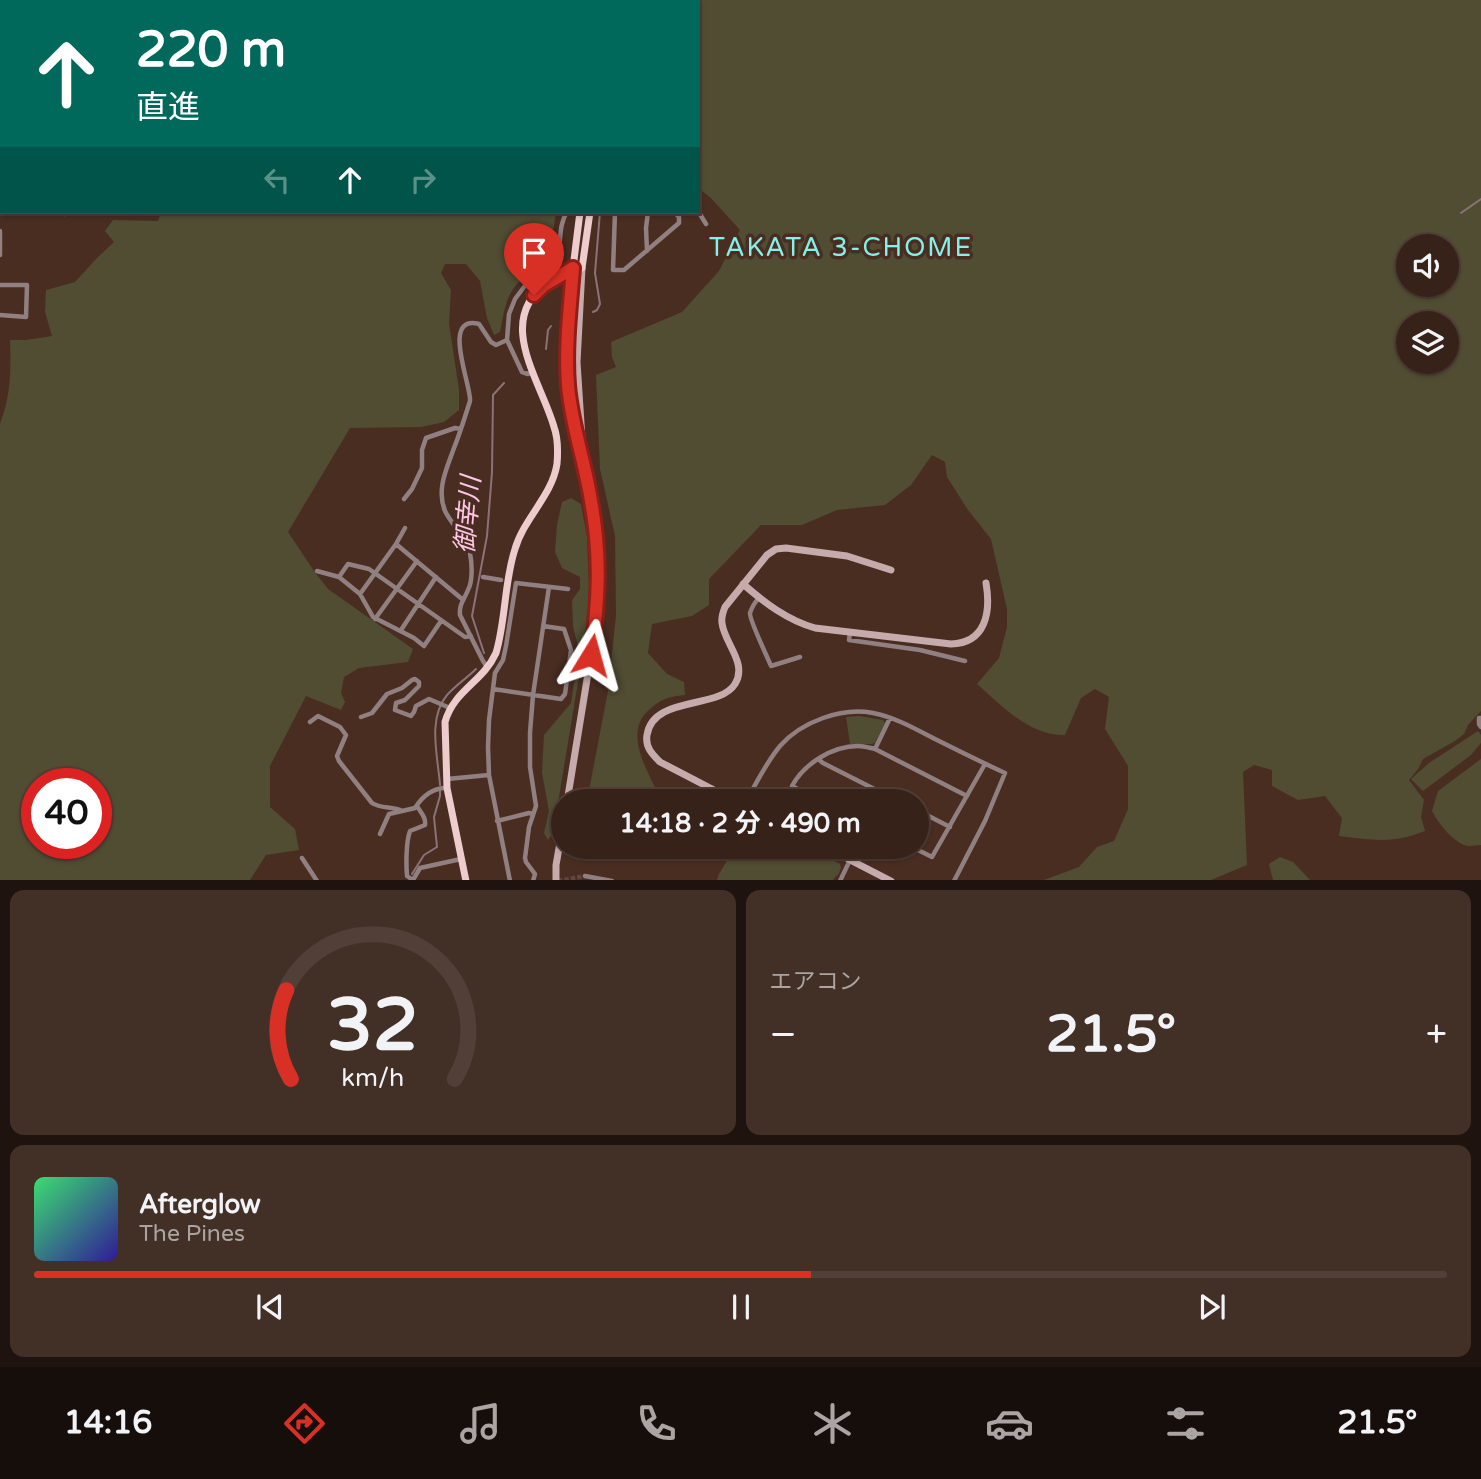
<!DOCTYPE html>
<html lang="ja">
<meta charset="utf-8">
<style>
:root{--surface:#372219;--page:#422f26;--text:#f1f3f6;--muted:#aaa4a2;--line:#513f38;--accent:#d93025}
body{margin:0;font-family:"Varela Round","Noto Sans JP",sans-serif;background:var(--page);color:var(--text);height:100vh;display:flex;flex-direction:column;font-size:26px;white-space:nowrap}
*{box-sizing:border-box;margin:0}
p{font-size:23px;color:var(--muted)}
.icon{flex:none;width:38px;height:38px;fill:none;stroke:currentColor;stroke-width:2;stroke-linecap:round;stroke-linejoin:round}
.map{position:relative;height:880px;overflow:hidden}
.side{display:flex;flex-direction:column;gap:10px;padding:10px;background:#1e130e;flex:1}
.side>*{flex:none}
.banner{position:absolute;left:0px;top:0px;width:700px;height:214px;box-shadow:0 2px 5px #0004,0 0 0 2px var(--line);background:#00695c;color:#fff;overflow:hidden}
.fabs{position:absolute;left:1396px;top:234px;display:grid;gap:14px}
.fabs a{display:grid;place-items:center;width:63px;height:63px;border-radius:50%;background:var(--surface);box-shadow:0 2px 5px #0004,0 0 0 2px var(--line);font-size:35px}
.speed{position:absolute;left:21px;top:768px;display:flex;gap:14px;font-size:35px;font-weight:700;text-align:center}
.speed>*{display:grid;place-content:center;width:91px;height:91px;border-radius:50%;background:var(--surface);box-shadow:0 2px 5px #0004,0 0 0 2px var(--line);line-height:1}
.speed .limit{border:10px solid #d22;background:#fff;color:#111}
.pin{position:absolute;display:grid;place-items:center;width:60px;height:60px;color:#fff;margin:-72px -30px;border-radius:50% 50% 50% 0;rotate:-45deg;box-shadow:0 0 7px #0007}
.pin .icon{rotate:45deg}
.me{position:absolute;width:77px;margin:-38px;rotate:8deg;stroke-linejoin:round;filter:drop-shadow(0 0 5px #0008)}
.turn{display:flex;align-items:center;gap:24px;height:147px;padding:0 21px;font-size:32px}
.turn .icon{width:91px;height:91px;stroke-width:2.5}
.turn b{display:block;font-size:49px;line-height:60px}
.lanes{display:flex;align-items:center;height:66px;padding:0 21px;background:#0003;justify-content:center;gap:35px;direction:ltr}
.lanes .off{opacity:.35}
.big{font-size:52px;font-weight:700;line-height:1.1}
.side .tile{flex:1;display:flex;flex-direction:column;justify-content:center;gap:10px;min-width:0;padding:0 24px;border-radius:14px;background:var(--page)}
.side .dial{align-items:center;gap:0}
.dial svg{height:182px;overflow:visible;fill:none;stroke:var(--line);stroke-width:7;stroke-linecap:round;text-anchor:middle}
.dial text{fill:var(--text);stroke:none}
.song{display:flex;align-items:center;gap:21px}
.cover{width:84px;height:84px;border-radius:10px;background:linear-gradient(135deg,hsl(140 70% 55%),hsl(250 70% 35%))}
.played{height:7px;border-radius:4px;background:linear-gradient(90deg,var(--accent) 55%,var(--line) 55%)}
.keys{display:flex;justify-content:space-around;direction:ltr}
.heat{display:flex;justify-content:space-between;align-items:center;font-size:38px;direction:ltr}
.side .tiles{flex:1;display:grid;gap:10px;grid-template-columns:1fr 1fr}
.tile:last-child{grid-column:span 2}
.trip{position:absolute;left:551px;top:789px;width:378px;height:70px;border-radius:35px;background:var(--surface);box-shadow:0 2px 5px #0004,0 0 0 2px var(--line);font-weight:700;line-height:70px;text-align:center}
.dock{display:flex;height:112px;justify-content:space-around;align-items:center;background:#160e0a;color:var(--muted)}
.dock .icon{width:49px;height:49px}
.dock .selected{color:var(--accent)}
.dock b{font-size:32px;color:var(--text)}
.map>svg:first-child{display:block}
.green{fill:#504d33;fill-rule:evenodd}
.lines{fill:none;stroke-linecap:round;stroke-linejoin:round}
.stream{stroke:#8b727a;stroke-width:2}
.street-tunnel{stroke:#61473b;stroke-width:4.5;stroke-dasharray:4.5 2;stroke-linecap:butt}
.street{stroke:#918081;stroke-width:4.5}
.secondary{stroke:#c5abac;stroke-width:7}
.primary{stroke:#eeccce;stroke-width:7}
.route-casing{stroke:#8d1f18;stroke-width:18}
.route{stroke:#d93025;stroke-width:12}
.labels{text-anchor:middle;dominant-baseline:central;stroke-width:7;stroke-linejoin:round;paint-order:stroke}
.neighbourhood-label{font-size:26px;letter-spacing:2px;fill:#84f0ea;stroke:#492d21}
.water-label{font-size:26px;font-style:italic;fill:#fec6e5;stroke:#492d21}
</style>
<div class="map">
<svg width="1481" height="881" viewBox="0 0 1481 881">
<rect width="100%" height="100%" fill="#492d21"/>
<path class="green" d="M297 0H615V2H296Z
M659 0H1481V711L1468 725 1464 734 1455 741 1423 759 1418 769 1409 780 1424 800 1421 817 1425 831C1392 844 1373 840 1339 836L1342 818 1325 796 1298 800 1272 786V770L1254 765 1243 772 1247 865 1211 880H1044L1079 867 1097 847 1114 841 1128 809V766L1105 729 1109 697 1095 689 1081 698 1065 735C1030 736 1002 706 977 684L999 658 1007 627V609L991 539 968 510 947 477 945 462 932 455 911 485 885 505 837 510 802 525H761L709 579V605L692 616 652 624 648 653 667 674 684 682 685 695C668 697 663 698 650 709 622 732 648 771 659 796L658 801H587L608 691 616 615 615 536 600 469 596 375 616 367 612 357 611 342 682 312 719 271 740 230 710 197 698 188V2H659ZM1409 247H1447V285H1409ZM1409 324H1447V362H1409Z
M161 212H557C552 225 554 244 548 255 541 267 530 272 520 281 505 295 504 313 500 332L494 335 487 318 480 281 466 264H445L441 273 451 290 449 323 459 390V410L444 422 421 427 350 428 288 532 314 571 328 589 413 649 408 662 359 668 344 677 341 693 345 702 341 710 306 696 270 766V807L295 829 299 850 266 855 250 880H0V424C11 395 11 371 10 340H26L52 336 45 312 46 290 75 282 96 259 114 242 105 231 113 220 158 221ZM96 784V844H37V784Z
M571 498 581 504 587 537 589 587 587 628 553 833 548 840 544 833 549 811 542 773 544 735 571 703 579 651 573 626 572 600 580 589V577L562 568 555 552 557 525 562 502Z
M859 716 883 720 885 723 875 743 871 744H850L846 717Z
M1478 731 1481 735V743L1471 755 1423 791 1411 779 1429 763Z
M1481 759V845C1480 845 1470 846 1469 846 1454 844 1439 824 1432 811L1438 791Z
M735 847H807L840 864 841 868 838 875 836 876 833 880H717L719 874Z
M1280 857 1293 862 1310 880H1273L1269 864Z"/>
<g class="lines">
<path class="stream" d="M1461 213 1481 199
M593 312 597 310 600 304 595 273 600 212
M546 349 548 330 551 326
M484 653 472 616 487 536 492 472 493 395 504 383
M440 785C438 757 427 719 447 695 456 685 467 678 476 669
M412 874 424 855 437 847 434 817 440 796V791"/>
<path class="street-tunnel" d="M558 881 585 876"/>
<path class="street" d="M34 0 36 2
M139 0 140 2
M252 0 254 2
M87 2 90 0
M225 2 227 0
M269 2 270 0
M0 81 2 84
M0 114 2 113
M0 137 2 139
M698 211 706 224
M62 212 64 214 68 212
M615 212 613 270H624L679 223V217L674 212
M0 231V255
M647 251 646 228 648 212
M0 285H27L26 317 0 315
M532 372 528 374 522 372 507 340 509 314 515 299 524 287 553 266C564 249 556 229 567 212
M404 499 412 489 422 468V450L426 438 455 428 461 429
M396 544 462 599
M317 571 339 577 360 594 373 617 414 638 424 646 441 621
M339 577 348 564 369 569 465 637 471 636
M483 577 501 580
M360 594 396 544 405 528
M759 598C755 602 752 607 750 613 749 619 767 656 771 666L800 657
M375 619 417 561
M401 630 436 577
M850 633 849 640 920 650 965 661
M487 667 483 661 460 615C459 604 464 600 468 590 473 581 472 563 470 553 467 536 452 526 445 511 436 489 447 468 454 448 460 433 465 417 470 401 472 387 440 314 479 324L491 342 496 345 507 340
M493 689 561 699 565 694 571 650 564 629 543 626
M361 717 372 713 387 694 402 688 412 680 415 679 419 682V686L405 700 396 703 395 710 411 716 414 712 416 706 429 699 450 708
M1481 718H1479V724L1481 727
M310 722 318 716 340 727 346 735 337 756 339 761 372 803C381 809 393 806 402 811
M875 749 890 718
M818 759 823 763 900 802
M447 779 489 775
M746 802C756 783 766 763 780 746 801 722 841 707 873 713 894 717 914 728 933 738 957 750 981 762 1005 773L985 821 954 881
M822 802 792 786C804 764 832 746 858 746 864 746 870 748 875 749L967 796
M917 810 950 827
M497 821 529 813 533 814
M380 834 389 814 415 808C422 797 431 788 446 788
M912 847 932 857 985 764
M302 858 317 881
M585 876 612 881
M413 880 407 876C406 864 406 842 410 831L425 825C426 817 421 813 417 806
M413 880 420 868 461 859
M510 881 489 775 488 747 489 720 495 673 503 660 506 646 516 583 568 589
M533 881 535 874 526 862 525 858 529 827 536 806 530 767V733L533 695 549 587
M840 881 850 860"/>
<path class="secondary" d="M159 2 162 0
M0 21 2 23
M582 439 577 362 582 268
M743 584C765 603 787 620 815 628L951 644C986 643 991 612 986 583
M567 802 591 655 599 593 597 535 592 503 571 410 568 386V337L573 268
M737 802 660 762C652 754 645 747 647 735 653 695 719 710 735 684 748 663 724 643 722 623 721 617 723 612 725 607L767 555 776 549 786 548 847 556 891 570
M825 847 891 881
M556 881V865L564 820"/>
<path class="primary" d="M630 2 631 0
M638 2V0
M573 268 580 212
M466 881 447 788 445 722C454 690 483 682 496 653 506 619 504 583 515 549 524 518 552 496 557 464 558 452 558 438 554 427 541 381 493 319 549 282 559 275 569 268 582 268L590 212"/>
</g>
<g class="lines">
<defs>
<path id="route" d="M534 295 544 285 573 268C570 307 565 347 568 385 571 424 585 462 591 501 601 555 599 601 591 655"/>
</defs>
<use href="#route" class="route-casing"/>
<use href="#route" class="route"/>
</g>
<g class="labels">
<g class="neighbourhood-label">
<text x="841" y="247">TAKATA 3-CHOME</text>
</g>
<g class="water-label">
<text transform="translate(468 515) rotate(-85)">御幸川</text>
</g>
</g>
</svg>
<div class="fabs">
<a><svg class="icon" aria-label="sound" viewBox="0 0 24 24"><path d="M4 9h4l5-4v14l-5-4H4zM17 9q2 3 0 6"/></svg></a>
<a><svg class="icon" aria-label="layers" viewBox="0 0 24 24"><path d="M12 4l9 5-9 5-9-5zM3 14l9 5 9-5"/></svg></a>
</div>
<div class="speed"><div class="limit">40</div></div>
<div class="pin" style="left:534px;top:295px;background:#d93025"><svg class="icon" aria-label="arrive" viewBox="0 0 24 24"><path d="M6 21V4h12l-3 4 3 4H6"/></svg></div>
<svg class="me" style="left:591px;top:655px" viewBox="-20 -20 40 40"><path d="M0-17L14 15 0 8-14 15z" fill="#d93025" stroke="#fff" stroke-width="4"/></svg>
<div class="trip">14:18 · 2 分 · 490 m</div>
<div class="banner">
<div class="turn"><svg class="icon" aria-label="ahead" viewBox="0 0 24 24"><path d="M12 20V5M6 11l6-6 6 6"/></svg><div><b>220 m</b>直進</div></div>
<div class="lanes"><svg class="icon off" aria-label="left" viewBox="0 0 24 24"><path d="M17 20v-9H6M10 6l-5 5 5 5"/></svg><svg class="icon" aria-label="ahead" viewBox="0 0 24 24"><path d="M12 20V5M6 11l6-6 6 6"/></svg><svg class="icon off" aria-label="right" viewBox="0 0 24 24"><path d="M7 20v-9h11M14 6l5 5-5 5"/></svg></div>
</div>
</div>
<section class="side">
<div class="tiles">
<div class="tile dial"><svg viewBox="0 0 100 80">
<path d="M14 69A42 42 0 1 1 86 69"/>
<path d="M14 69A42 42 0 0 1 12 30" stroke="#d93025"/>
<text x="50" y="56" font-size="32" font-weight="700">32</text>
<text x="50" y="72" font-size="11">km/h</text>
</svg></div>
<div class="tile"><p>エアコン</p>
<div class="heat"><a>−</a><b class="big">21.5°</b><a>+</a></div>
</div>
<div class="tile">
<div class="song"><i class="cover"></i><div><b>Afterglow</b><p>The Pines</p></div></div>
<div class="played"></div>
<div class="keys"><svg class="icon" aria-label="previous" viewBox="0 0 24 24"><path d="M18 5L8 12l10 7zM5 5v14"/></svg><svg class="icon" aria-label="pause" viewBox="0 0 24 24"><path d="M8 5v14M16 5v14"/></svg><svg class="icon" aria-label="next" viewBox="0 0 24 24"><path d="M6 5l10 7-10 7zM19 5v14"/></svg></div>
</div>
</div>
</section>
<nav class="dock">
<b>14:16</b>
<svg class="icon selected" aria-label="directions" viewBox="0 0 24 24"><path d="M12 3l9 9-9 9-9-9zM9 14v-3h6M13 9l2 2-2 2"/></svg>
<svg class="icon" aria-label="music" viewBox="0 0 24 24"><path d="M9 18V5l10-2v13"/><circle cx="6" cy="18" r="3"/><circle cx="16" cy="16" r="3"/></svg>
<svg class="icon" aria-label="phone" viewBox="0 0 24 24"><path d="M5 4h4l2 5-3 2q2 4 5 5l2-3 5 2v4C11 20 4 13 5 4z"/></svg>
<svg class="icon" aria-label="climate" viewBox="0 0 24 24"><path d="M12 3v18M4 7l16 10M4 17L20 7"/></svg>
<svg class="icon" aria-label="car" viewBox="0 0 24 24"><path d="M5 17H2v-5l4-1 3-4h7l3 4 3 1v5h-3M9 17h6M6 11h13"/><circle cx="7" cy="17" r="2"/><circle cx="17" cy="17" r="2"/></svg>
<svg class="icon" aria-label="filters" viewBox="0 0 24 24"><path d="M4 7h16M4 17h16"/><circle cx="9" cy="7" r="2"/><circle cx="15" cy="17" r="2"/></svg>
<b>21.5°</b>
</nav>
